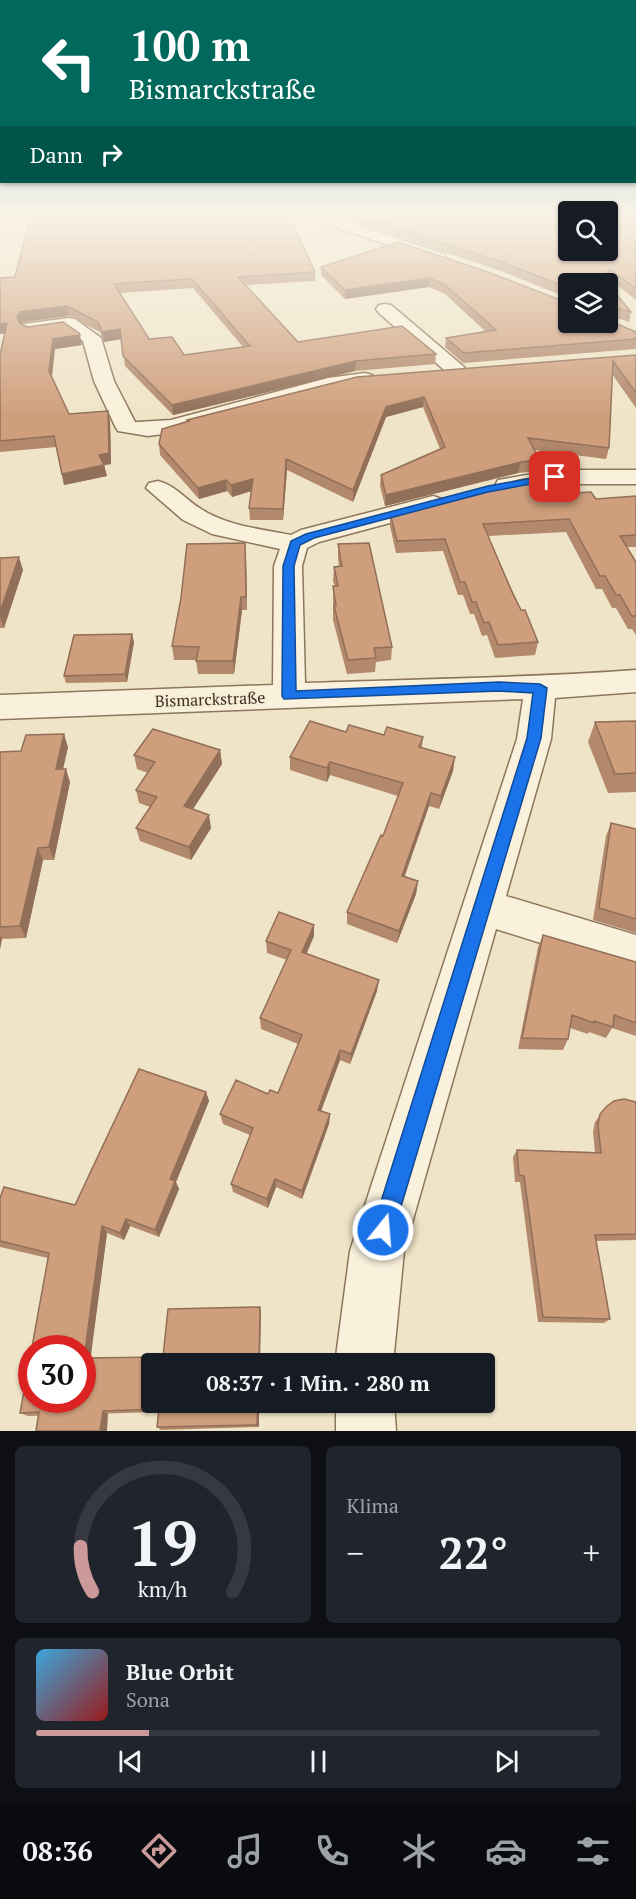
<!DOCTYPE html>
<html lang="de">
<meta charset="utf-8">
<style>
:root{--surface:#171b24;--page:#20242c;--text:#f1f3f6;--muted:#9ea1a6;--line:#363941;--accent:#cc999b}
body{margin:0;font-family:"PT Serif",serif;background:var(--page);color:var(--text);height:100vh;display:flex;flex-direction:column;font-size:22px;white-space:nowrap}
*{box-sizing:border-box;margin:0}
p{font-size:20px;color:var(--muted)}
.icon{flex:none;width:33px;height:33px;fill:none;stroke:currentColor;stroke-width:2;stroke-linecap:round;stroke-linejoin:round}
.map{position:relative;height:1431px;overflow:hidden}
.panel{display:flex;flex-direction:column;gap:15px;padding:15px;background:#0d0f14;flex:1}
.panel>*{flex:none}
.hud{position:absolute;left:0px;top:0px;width:636px;height:183px;box-shadow:0 2px 4px #0004;background:#00695c;color:#fff;overflow:hidden}
.tools{position:absolute;left:558px;top:201px;display:grid;gap:12px}
.tools a{display:grid;place-items:center;width:60px;height:60px;border-radius:6px;background:var(--surface);box-shadow:0 2px 4px #0004;font-size:30px}
.speed{position:absolute;left:18px;top:1335px;display:flex;gap:12px;font-size:30px;font-weight:700;text-align:center}
.speed>*{display:grid;place-content:center;width:78px;height:78px;border-radius:50%;background:var(--surface);box-shadow:0 2px 4px #0004;line-height:1}
.speed .limit{border:9px solid #d22;background:#fff;color:#111}
.pin{position:absolute;display:grid;place-items:center;width:51px;height:51px;color:#fff;margin:-26px;border-radius:12px;box-shadow:0 3px 9px #0006}
.me{position:absolute;width:66px;margin:-33px;rotate:17deg;stroke-linejoin:round;filter:drop-shadow(0 0 4px #0008)}
.turn{display:flex;align-items:center;gap:21px;height:126px;padding:0 30px;font-size:27px}
.turn .icon{width:78px;height:78px;stroke-width:2.5}
.turn b{display:block;font-size:42px;line-height:51px}
.then{display:flex;align-items:center;height:57px;padding:0 30px;background:#0003;gap:12px;font-size:22px}
.big{font-size:45px;font-weight:800;line-height:1.1}
.panel .tile{flex:1;display:flex;flex-direction:column;justify-content:center;gap:9px;min-width:0;padding:0 21px;border-radius:9px;background:var(--page)}
.panel .dial{align-items:center;gap:0}
.dial svg{height:156px;overflow:visible;fill:none;stroke:var(--line);stroke-width:7;stroke-linecap:round;text-anchor:middle}
.dial text{fill:var(--text);stroke:none}
.song{display:flex;align-items:center;gap:18px}
.cover{width:72px;height:72px;border-radius:9px;background:linear-gradient(135deg,hsl(200 70% 55%),hsl(0 70% 35%))}
.played{height:6px;border-radius:3px;background:linear-gradient(90deg,var(--accent) 20%,var(--line) 20%)}
.keys{display:flex;justify-content:space-around;direction:ltr}
.heat{display:flex;justify-content:space-between;align-items:center;font-size:33px;direction:ltr}
.panel .tiles{flex:1;display:grid;gap:15px;grid-template-columns:1fr 1fr}
.tile:last-child{grid-column:span 2}
.trip{position:absolute;left:141px;top:1353px;width:354px;height:60px;border-radius:6px;background:var(--surface);box-shadow:0 2px 4px #0004;font-weight:800;line-height:60px;text-align:center}
.dock{display:flex;height:96px;justify-content:space-around;align-items:center;background:#090b0e;color:var(--muted)}
.dock .icon{width:42px;height:42px}
.dock .current{color:var(--accent)}
.dock b{font-size:27px;color:var(--text)}
.map>svg:first-child{display:block}
.lines{fill:none;stroke-linecap:round;stroke-linejoin:round}
.minor-casing{stroke:#8d765c;stroke-width:3}
.minor{fill:#faf1dc;fill-rule:evenodd}
.wall{fill:#b2896c;fill-rule:evenodd}
.shaded-wall{fill:#916f58}
.building{fill:#cf9f7d;stroke:#916f58;stroke-width:1.5;fill-rule:evenodd}
.route{fill:#1a73e8;stroke:#114b97;stroke-width:1.5}
.labels{text-anchor:middle;dominant-baseline:central;stroke-width:6;stroke-linejoin:round;paint-order:stroke}
.street-label{font-size:16px;fill:#3d2e20;stroke:#f7eed8}
</style>
<div class="map">
<svg width="636" height="1431" viewBox="0 0 636 1431">
<rect width="100%" height="100%" fill="#f0e4c8"/>
<g class="lines">
<defs>
<path id="minor" d="M309 216H330L444 254 446 257 438 262 432 260 311 219Z
M385 304 391 305 464 367 467 371 464 375H450L379 313 376 309 379 305Z
M69 318 75 319 101 338 114 381 135 422H138L171 420 328 378 365 373 372 375 375 379 372 383 310 394 171 433 148 436 118 431 115 426 94 381 83 341 66 329 30 334 23 332 21 328 23 324Z
M555 470H636V484H555L507 492 498 490 495 485 498 480Z
M158 481C175 485 186 500 201 509 227 526 261 529 291 535L301 530 433 496 442 499 446 504 442 509 319 542 307 548 302 566 305 683C415 679 526 678 636 670V692L555 698 551 739 506 896 636 935V973L496 929 404 1251 393 1364H335L350 1251 517 739 523 699 0 719V695L273 685 274 566 280 549 212 534 183 520 146 488 149 483Z
M336 1402H394L396 1431H336Z"/>
</defs>
<use href="#minor" class="minor-casing"/>
<use href="#minor" class="minor"/>
</g>
<path class="wall" d="M338 216H636V300L608 278 605 281 568 284V298L501 271Z
M398 242 636 332V349L463 363 445 347 446 338 485 331 445 294 429 287 345 299 321 275V267Z
M315 272V281L246 285 298 342 436 354 435 364 355 371 173 415 125 366 121 339 104 342 100 332 69 316 23 322 21 325 82 345 55 349 52 377 69 414 110 421 111 464 104 465 107 476 64 485 56 447 0 452V355L15 277ZM193 288 243 347 184 355 149 339 120 293Z
M608 284 631 312 629 322 608 315Z
M636 355V408L612 374 609 448 606 459 534 450 540 460 537 471 518 473 385 506 380 486 381 475 440 449 423 407 386 417 353 502 287 470 283 520H250L249 508 252 491 232 497 227 491 199 499 160 455 159 444 187 422V420Z
M559 494 596 499 636 496V547H627L636 562V635L632 629H628L616 608H612L602 589H596L566 532 488 536 521 610 538 642 535 655 495 658 487 635 482 636 474 614H470L463 595H458L443 551 396 553 390 526V513Z
M338 544 392 647 391 660 376 662 375 672 347 674 333 620V586H335L333 581 334 567 339 566 338 558Z
M246 555 247 610H242L234 674H198L196 660H174L172 646Z
M0 558 23 570 4 628H0Z
M134 642 127 682 66 683 64 676Z
M636 721V792L608 793 588 742 595 722Z
M346 732 423 737 422 748 455 757 453 771 439 809 429 806 405 876 418 881 416 894 397 943 347 924V912L383 836 398 796 330 775 327 782 290 770V757Z
M68 747 63 769 70 782 54 860H43L26 938 2 939 0 949V752L21 751Z
M220 750 222 764 193 809 211 828 191 860 140 841 136 828 150 807 139 803 136 790 148 773 137 769 134 755Z
M611 823 636 829V933L593 920 606 836Z
M543 935 636 962V1036L612 1028 606 1038 589 1032 588 1034 570 1028 568 1039 563 1050 518 1049 538 947Z
M314 936 307 953 377 991 350 1064 340 1060 321 1111 330 1114 329 1124 302 1199 276 1187 268 1208 233 1192 231 1184 250 1135 223 1124 220 1114 268 1094 278 1093 298 1044 261 1029 260 1018 287 960 267 953 266 941Z
M206 1092 209 1101 176 1182 179 1189 159 1237 130 1226 124 1240 107 1233 90 1358 163 1357 261 1313 152 1402H259V1427L161 1430 157 1427 158 1412 28 1416 20 1413 48 1258 0 1247V1198L75 1205Z
M636 1102V1240L596 1241 610 1319 604 1323 538 1322 520 1182H515L513 1157 517 1150 595 1152 593 1132 595 1122 607 1106Z"/>
<path class="shaded-wall" d="M610 269 608 278 602 284V277Z
M430 278 429 287 345 299V290Z
M67 306 69 316 23 322 19 327 17 317 20 312Z
M7 323 9 333 0 334V324Z
M120 329 122 339 104 342 102 332Z
M80 335 82 345 55 349 51 381 49 371 53 339Z
M356 361 355 371 173 415 172 405Z
M424 397 423 407 386 417 353 502V490L386 407Z
M108 411 110 421 111 464 104 465 107 476 64 485 62 474Z
M286 459 287 470 283 520V509Z
M521 462 518 473 385 506 386 495Z
M253 479 254 490 232 497 231 485Z
M226 480 227 491 199 499 198 488Z
M245 543 246 555 247 610 246 597Z
M19 557 23 570 4 628 0 617V612Z
M241 597 242 610 234 674 233 661Z
M132 634 134 642 127 682 125 674Z
M64 734 68 747 60 782 56 769Z
M220 750 222 764 186 820 184 806Z
M455 757 453 771 439 809 441 796Z
M330 762V775L327 782V768Z
M66 769 70 782 54 860 49 847Z
M431 793 429 806 400 888 402 876Z
M209 815 211 828 191 860 189 847Z
M38 848 43 860 26 938 20 926Z
M418 881 416 894 397 943 399 931Z
M314 925V936L302 963V952Z
M0 934 2 939 0 949Z
M379 980 377 991 350 1064 351 1054Z
M340 1050V1060L318 1119V1110Z
M206 1092 209 1101 176 1182 179 1189 159 1237 155 1230 170 1179Z
M330 1114 329 1124 302 1199V1191Z
M275 1179 276 1187 268 1208 267 1199Z
M126 1219 130 1226 124 1240 120 1233Z
M102 1226 107 1233 90 1363 84 1358Z
M260 1307 261 1313 260 1364H259Z
M258 1402H259V1427L257 1425Z
M103 1411 108 1414 107 1431H100Z"/>
<path class="building" d="M31 216H289L315 272 238 277 298 342 402 326 436 354 356 361 172 405 123 356 120 329 102 332 98 322 67 306 20 312 17 317 20 324 28 327 63 322 79 333 80 335 53 339 49 371 69 414 108 411 109 453 99 455 104 465 62 474 54 436 0 441V355L7 323 0 324V278L15 277ZM192 279 250 346 184 355 172 337 149 339 114 284Z
M362 216H568V250H608V216H636V289L610 269 602 277 607 284H568V288L502 262Z
M398 242 488 272 568 303V322H608V320L636 332V339L464 353 446 338 496 330 445 285 430 278 345 290 321 267Z
M608 284 631 312 609 306 608 310Z
M636 355V393L613 361 609 448 528 438 540 460 521 462 386 495 381 475 445 447 424 397 386 407 353 490 286 459 283 509 249 508 253 479 231 485 226 480 198 488 159 444 162 429 189 421 187 420 357 377Z
M549 476 559 494 591 492 596 499 636 496V535L620 536 636 562V616H632L620 595H616L605 576H600L569 519 483 524 511 590 521 610H525L538 642 498 645 489 622 484 623 476 602H472L465 582H460L445 539 397 541 390 513 523 479Z
M245 543 246 597H241L233 661H196L199 647 172 646 181 598 187 544Z
M369 543 392 647 374 648 376 658 348 660 334 606H336L333 586H338L334 567 342 566 338 544Z
M19 557 0 612V558Z
M132 634 125 674 64 676 74 635Z
M310 721 346 732 349 725 384 735 387 727 423 737 419 747 455 757 441 796 431 793 402 876 418 881 399 931 347 912 381 835 383 836 403 783 330 762 327 768 290 757Z
M636 721V773L615 774 595 722Z
M153 729 220 750 184 806 209 815 189 847 136 828 157 797 136 790 155 762 134 755Z
M64 734 56 769H66L49 847 38 848 20 926 0 927V752L21 751 26 735Z
M611 823 636 829V919L599 908Z
M279 912 314 925 302 952 379 980 351 1054 340 1050 318 1110 330 1114 302 1191 275 1179 267 1199 231 1184 253 1128 220 1114 236 1080 268 1094 270 1090 278 1093 302 1035 260 1018 291 950 266 941Z
M543 935 636 962V1023L614 1015 613 1027 594 1021V1023L572 1015 568 1039 522 1038Z
M139 1069 206 1092 170 1179 175 1181 155 1230 126 1219 120 1233 102 1226 84 1358 163 1357 168 1309 260 1307 259 1364H152V1402H258L257 1425 157 1427 159 1409 103 1411 100 1431H36L39 1412 20 1413 49 1253 0 1241V1198L4 1187 75 1205ZM32 1348H82V1400H32Z
M624 1099 636 1102V1234L595 1235 610 1319 543 1317 524 1176 519 1175 517 1150 601 1153 598 1125 600 1114 607 1106 614 1101Z"/>
<linearGradient id="sky" x2="0" y2="1"><stop stop-color="#8fbad6"/><stop offset="0.52" stop-color="#f8f3e6"/><stop offset="1" stop-color="#f8f3e6" stop-opacity="0"/></linearGradient>
<rect width="636" height="416" fill="url(#sky)"/>
<path class="route" d="M555 474 558 475V479L488 492 314 538 300 545 294 566 296 691 499 682 540 684 547 688 541 738 394 1230 391 1238 383 1241 376 1238 372 1230 527 738 533 693 499 691 284 699 282 696 283 566 291 541 306 534 488 486Z"/>
<g class="labels">
<g class="street-label">
<text transform="translate(210 699) rotate(-2)">Bismarckstraße</text>
</g>
</g>
</svg>
<div class="tools">
<a><svg class="icon" aria-label="search" viewBox="0 0 24 24"><circle cx="10" cy="10" r="6"/><path d="M15 15l6 6"/></svg></a>
<a><svg class="icon" aria-label="layers" viewBox="0 0 24 24"><path d="M12 4l9 5-9 5-9-5zM3 14l9 5 9-5"/></svg></a>
</div>
<div class="speed"><div class="limit">30</div></div>
<div class="pin" style="left:555px;top:477px;background:#d93025"><svg class="icon" aria-label="arrive" viewBox="0 0 24 24"><path d="M6 21V4h12l-3 4 3 4H6"/></svg></div>
<svg class="me" style="left:383px;top:1230px" viewBox="-20 -20 40 40"><circle r="17" fill="#1a73e8" stroke="#fff" stroke-width="3"/><path d="M0-11L8 9 0 5-8 9z" fill="#fff"/></svg>
<div class="trip">08:37 · 1 Min. · 280 m</div>
<div class="hud">
<div class="turn"><svg class="icon" aria-label="left" viewBox="0 0 24 24"><path d="M17 20v-9H6M10 6l-5 5 5 5"/></svg><div><b>100 m</b>Bismarckstraße</div></div>
<div class="then">Dann<svg class="icon" aria-label="right" viewBox="0 0 24 24"><path d="M7 20v-9h11M14 6l5 5-5 5"/></svg></div>
</div>
</div>
<section class="panel">
<div class="tiles">
<div class="tile dial"><svg viewBox="0 0 100 80">
<path d="M14 69A42 42 0 1 1 86 69"/>
<path d="M14 69A42 42 0 0 1 8 46" stroke="#cc999b"/>
<text x="50" y="56" font-size="32" font-weight="700">19</text>
<text x="50" y="72" font-size="11">km/h</text>
</svg></div>
<div class="tile"><p>Klima</p>
<div class="heat"><a>−</a><b class="big">22°</b><a>+</a></div>
</div>
<div class="tile">
<div class="song"><i class="cover"></i><div><b>Blue Orbit</b><p>Sona</p></div></div>
<div class="played"></div>
<div class="keys"><svg class="icon" aria-label="previous" viewBox="0 0 24 24"><path d="M18 5L8 12l10 7zM5 5v14"/></svg><svg class="icon" aria-label="pause" viewBox="0 0 24 24"><path d="M8 5v14M16 5v14"/></svg><svg class="icon" aria-label="next" viewBox="0 0 24 24"><path d="M6 5l10 7-10 7zM19 5v14"/></svg></div>
</div>
</div>
</section>
<nav class="dock">
<b>08:36</b>
<svg class="icon current" aria-label="directions" viewBox="0 0 24 24"><path d="M12 3l9 9-9 9-9-9zM9 14v-3h6M13 9l2 2-2 2"/></svg>
<svg class="icon" aria-label="music" viewBox="0 0 24 24"><path d="M9 18V5l10-2v13"/><circle cx="6" cy="18" r="3"/><circle cx="16" cy="16" r="3"/></svg>
<svg class="icon" aria-label="phone" viewBox="0 0 24 24"><path d="M5 4h4l2 5-3 2q2 4 5 5l2-3 5 2v4C11 20 4 13 5 4z"/></svg>
<svg class="icon" aria-label="climate" viewBox="0 0 24 24"><path d="M12 3v18M4 7l16 10M4 17L20 7"/></svg>
<svg class="icon" aria-label="car" viewBox="0 0 24 24"><path d="M5 17H2v-5l4-1 3-4h7l3 4 3 1v5h-3M9 17h6M6 11h13"/><circle cx="7" cy="17" r="2"/><circle cx="17" cy="17" r="2"/></svg>
<svg class="icon" aria-label="filters" viewBox="0 0 24 24"><path d="M4 7h16M4 17h16"/><circle cx="9" cy="7" r="2"/><circle cx="15" cy="17" r="2"/></svg>
</nav>
